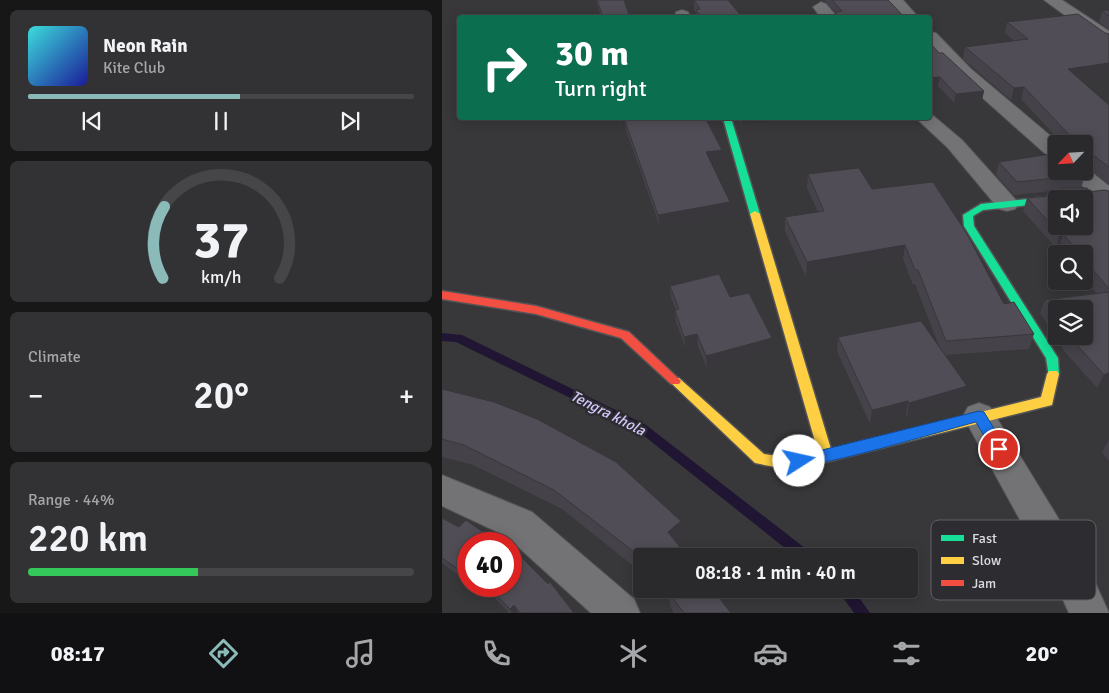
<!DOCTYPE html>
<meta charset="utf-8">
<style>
:root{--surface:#2a292c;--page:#323134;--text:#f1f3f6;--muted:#a5a6a9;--line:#464548;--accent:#8bbbb9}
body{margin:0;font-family:Signika,sans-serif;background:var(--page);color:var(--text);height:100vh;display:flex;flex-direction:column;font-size:19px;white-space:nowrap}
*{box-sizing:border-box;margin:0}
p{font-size:16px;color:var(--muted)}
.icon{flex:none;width:28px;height:28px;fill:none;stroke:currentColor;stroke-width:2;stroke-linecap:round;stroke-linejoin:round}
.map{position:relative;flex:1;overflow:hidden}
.panel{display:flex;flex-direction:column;gap:10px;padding:10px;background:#171718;width:442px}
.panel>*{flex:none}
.top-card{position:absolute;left:15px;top:15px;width:475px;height:105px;border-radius:5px;box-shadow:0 2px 12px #0003,0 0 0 1px var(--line);background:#0b6e4f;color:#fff;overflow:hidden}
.needle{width:32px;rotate:245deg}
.controls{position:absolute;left:606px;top:135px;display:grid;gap:10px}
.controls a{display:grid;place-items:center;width:45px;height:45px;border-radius:5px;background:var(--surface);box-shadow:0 2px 12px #0003,0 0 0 1px var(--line);font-size:25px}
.speed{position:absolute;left:15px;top:532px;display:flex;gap:10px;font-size:25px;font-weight:700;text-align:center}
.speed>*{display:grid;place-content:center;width:65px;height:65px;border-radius:50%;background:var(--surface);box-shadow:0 2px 12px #0003,0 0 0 1px var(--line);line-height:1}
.speed .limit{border:8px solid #d22;background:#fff;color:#111}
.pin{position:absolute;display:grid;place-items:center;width:42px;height:42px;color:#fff;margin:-21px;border:2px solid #fff;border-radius:50%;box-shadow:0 1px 5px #0007}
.me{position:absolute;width:55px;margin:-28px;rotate:80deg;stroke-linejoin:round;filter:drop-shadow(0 0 4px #0008)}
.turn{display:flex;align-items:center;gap:18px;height:105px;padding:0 15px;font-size:22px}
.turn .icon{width:65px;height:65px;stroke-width:2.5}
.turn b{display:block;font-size:35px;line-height:42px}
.big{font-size:38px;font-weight:600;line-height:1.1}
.panel .tile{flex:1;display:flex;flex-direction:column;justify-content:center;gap:8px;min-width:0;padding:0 18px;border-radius:8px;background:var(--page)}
.panel .dial{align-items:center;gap:0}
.dial svg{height:130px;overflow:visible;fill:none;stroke:var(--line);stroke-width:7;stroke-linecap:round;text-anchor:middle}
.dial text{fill:var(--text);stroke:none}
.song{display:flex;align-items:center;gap:15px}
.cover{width:60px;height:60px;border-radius:8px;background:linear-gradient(135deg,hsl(180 70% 55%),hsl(240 70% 35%))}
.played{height:5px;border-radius:2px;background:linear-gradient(90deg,var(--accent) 55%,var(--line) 55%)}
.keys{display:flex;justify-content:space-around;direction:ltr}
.heat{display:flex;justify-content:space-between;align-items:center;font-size:28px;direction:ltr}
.charge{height:8px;border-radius:4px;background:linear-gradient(90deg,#34c759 44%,var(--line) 0)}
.trip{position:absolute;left:191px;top:548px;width:285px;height:50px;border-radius:5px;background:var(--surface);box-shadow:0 2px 12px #0003,0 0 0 1px var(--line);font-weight:600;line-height:50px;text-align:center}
.menu{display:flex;height:80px;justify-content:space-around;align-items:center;background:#111012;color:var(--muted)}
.menu .icon{width:35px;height:35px}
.menu .active{color:var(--accent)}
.menu b{font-size:22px;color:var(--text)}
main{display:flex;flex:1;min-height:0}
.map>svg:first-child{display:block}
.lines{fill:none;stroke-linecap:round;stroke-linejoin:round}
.stream{fill:#201532;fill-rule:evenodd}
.street-casing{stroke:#545457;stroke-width:2}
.fast-casing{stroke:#545457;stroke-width:3}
.slow-casing{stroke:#545457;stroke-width:3}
.jam-casing{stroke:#545457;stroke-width:3}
.street{fill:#737275;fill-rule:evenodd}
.fast{fill:#16e098;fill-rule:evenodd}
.slow{fill:#ffcf43;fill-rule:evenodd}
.jam{fill:#f24e42;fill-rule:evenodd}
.wall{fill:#46424a;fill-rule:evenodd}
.shaded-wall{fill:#39363c}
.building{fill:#514d56;stroke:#39363c;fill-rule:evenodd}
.route{fill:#1a73e8;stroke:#114b97}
.labels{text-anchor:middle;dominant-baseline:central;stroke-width:5;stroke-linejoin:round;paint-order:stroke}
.water-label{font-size:15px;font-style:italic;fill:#d6c6f9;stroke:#2d2c31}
.key{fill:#2d2c31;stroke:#616065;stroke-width:1}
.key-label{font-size:14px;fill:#dbdade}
</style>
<main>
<section class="panel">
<div class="tile">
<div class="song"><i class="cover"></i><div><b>Neon Rain</b><p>Kite Club</p></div></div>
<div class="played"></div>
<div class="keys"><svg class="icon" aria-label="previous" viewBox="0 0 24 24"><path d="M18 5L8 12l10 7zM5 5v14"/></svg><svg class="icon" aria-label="pause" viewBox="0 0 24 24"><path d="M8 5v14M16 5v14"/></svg><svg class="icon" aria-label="next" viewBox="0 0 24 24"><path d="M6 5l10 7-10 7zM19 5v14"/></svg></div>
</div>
<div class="tile dial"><svg viewBox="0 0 100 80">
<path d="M14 69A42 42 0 1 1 86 69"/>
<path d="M14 69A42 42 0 0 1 15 25" stroke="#8bbbb9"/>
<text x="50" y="56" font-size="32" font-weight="700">37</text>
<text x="50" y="72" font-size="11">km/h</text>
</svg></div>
<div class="tile"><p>Climate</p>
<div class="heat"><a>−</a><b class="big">20°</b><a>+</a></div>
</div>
<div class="tile"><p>Range · 44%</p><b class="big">220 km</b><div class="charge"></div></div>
</section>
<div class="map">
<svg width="667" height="613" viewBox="0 0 667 613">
<rect width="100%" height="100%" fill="#38373a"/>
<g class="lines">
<path class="stream" d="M0 333 20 335 204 425 368 552 370 556H353L196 431 14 342 0 341Z
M395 589H411L428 613H412Z"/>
<defs>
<path id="street" d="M445 0H461L477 18H460Z
M602 0H620L667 31V44L661 43Z
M379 2 384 4 396 18H379L371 7Z
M240 10 246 12 249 18H233L234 12Z
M488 32 494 33 528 68 618 144H615V158L607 157 516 76 488 46Z
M488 113 520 140 573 199 577 204 573 209 565 211 557 209 506 148 474 118H488Z
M642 166 667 186V200L654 199 625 171H642Z
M537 403 548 407 645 565 667 613H627L617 591 521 416 526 407Z
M0 475 90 512 192 599 198 613H149L64 536 0 506Z"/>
<path id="fast" d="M281 118H289L318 214 316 216 313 217 308 214Z
M615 196 620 199H615V202L541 210 531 216 532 226 616 358 617 374 615 377H607L604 358 522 226 521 215 539 204Z"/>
<path id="slow" d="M313 211 318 214 389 449 599 397 605 374 607 371H615L617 374 610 405 384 462 343 469 313 463 227 381 229 378H237L322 454 343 457 376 452 308 214Z"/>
<path id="jam" d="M0 291 94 306 187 332 239 381 237 384H229L179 338 94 314 0 299Z"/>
</defs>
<use href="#street" class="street-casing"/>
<use href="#fast" class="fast-casing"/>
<use href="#slow" class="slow-casing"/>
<use href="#jam" class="jam-casing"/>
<use href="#street" class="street"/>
<use href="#fast" class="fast"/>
<use href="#slow" class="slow"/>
<use href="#jam" class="jam"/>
</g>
<path class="wall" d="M154 0H182L188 18H159Z
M252 0 301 18H255V14L252 10Z
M382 0H446L463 18H393V12Z
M667 10V29L657 22 660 11Z
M565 22 637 79 667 105V184L642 165V144H621L579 99 569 100 521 59 523 47 572 41 563 33Z
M497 53 542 91 540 100 512 103 496 86Z
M177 118 276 129 270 130 280 150 281 162 270 164 288 214 218 227 184 130H180Z
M296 118H366L300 126Z
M557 162 643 175 639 188 647 192 667 191V385L655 388 623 352 598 313 603 300 654 293 642 279V254H622L617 247 614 248 581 211 585 198 619 195 620 190 572 195 554 175ZM615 309 642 336H615Z
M366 174 430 189 562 304 592 334 587 349 503 355 521 401 465 417 464 416 428 424 395 351 396 337 497 346 473 284 471 285 461 259 364 277 343 231V217L376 212 365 188Z
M228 286 288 297 330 338V350L265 368 256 346 244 349 234 322 233 310H234L229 298Z
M0 389 239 521 242 541 237 545 200 556V573L120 509 31 465 0 457Z
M667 439V461L660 452Z
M0 518 26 544V583L0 563Z
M42 586H69L132 613H67Z
M220 589H270L289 613H232L229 608 226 593Z"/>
<path class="shaded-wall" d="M667 63V74L623 81 626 69Z
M498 77 496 86 488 87V78Z
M582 87 579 99 569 100 572 88Z
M542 91 540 100 512 103 514 94Z
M178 118H182L184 130H180Z
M275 118 276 129 265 131 264 119Z
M299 118H366L300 126Z
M280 150 281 162 265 165 264 152Z
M288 202V214L218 227 216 215Z
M618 234H621L617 247 614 248Z
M463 245 461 259 364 277 365 262Z
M255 334 256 346 244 349 242 337Z
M330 338V350L265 368 264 356Z
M667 373V385L655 388 662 375Z
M525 386 521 401 465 417 467 403Z
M466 401 464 416 428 424 430 410Z
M239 521 242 541 230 551 226 532Z
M26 571V581L23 574Z
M72 605 76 613H70L68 609Z"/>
<path class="building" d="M155 0H182L188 18H161Z
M252 0H286L301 18H260L254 10 258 9Z
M390 0H446L463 18H399L393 12 400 11Z
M667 10V16L660 11Z
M636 14 663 33 667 34V63L626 69 667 105V167L646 151 644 156H642V144H636L582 87 572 88 523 47 586 39 565 22Z
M488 43 497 53H501L542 91 514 94 498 77 488 78Z
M178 118H275L264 119 280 150 264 152 288 202 216 215 182 118Z
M615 153V171H640L643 175 575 182 557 162Z
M417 168 430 189 491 182 525 234 562 304 572 302 592 334 504 341 476 270H473L463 245 365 262 343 217 382 211 366 174Z
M621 188H645L647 192 662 190 667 191V289L642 259V254H638L621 234H618L585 198 619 195ZM615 199H642V226H615Z
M277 274 288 297 307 293 330 338 264 356 255 334 242 337 233 310 237 309 228 286Z
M667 292V373L662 375 627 336H642V309H615V318L603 300Z
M479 321 525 386 467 403 466 401 430 410 396 337Z
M0 389 52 402 95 419 174 462 239 521 226 532 245 556H200V558L112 490 22 445 0 439Z
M0 518 17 527 24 520 58 544H26V571L23 574 0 558Z
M69 551 72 553 74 552 106 584 108 582 132 613H78L72 605 68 609 46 586H69Z
M227 589H270L289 613H242L225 590Z"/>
<path class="route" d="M537 411 542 412 562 445 564 449 562 453H552L534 422C506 429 369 471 352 465L350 461 352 457Z"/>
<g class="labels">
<g class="water-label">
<text transform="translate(166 413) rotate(27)">Tengra khola</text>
</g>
</g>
<rect x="489" y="520" width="165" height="80" rx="8" class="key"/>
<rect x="499" y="535" width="23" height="6" fill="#16e098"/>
<rect x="499" y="557" width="23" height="7" fill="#ffcf43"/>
<rect x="499" y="580" width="23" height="6" fill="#f24e42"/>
<g class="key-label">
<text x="530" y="543">Fast</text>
<text x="530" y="565">Slow</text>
<text x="530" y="588">Jam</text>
</g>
</svg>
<div class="controls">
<a><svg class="needle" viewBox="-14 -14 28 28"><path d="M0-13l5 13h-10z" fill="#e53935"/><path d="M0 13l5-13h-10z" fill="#a5a6a9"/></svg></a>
<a><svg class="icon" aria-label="sound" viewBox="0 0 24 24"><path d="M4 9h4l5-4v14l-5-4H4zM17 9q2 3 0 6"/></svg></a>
<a><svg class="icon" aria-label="search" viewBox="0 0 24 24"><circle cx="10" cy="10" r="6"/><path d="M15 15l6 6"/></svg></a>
<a><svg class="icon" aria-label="layers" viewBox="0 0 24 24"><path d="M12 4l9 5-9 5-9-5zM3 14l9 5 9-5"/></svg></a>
</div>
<div class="speed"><div class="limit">40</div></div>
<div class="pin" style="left:557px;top:449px;background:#d93025"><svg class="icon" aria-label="arrive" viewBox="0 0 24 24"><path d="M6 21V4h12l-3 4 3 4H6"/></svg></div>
<svg class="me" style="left:357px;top:461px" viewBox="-20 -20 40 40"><circle r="19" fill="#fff"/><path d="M0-13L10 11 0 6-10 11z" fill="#1a73e8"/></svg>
<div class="trip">08:18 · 1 min · 40 m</div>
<div class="top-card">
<div class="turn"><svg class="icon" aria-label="right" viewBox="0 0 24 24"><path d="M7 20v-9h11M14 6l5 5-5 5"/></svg><div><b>30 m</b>Turn right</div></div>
</div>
</div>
</main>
<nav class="menu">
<b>08:17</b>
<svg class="icon active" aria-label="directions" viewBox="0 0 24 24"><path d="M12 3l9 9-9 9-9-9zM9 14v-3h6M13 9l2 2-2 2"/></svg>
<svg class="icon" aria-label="music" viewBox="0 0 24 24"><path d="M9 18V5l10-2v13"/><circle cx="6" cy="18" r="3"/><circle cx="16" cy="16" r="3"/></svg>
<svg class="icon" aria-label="phone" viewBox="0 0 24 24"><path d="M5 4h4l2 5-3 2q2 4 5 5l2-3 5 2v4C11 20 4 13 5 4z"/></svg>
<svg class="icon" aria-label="climate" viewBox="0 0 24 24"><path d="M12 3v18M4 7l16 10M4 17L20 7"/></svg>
<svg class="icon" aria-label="car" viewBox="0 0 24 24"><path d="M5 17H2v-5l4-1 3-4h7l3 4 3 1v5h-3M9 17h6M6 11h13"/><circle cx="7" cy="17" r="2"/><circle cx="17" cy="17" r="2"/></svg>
<svg class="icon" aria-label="filters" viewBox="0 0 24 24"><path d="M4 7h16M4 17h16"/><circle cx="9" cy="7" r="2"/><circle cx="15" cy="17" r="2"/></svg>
<b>20°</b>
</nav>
